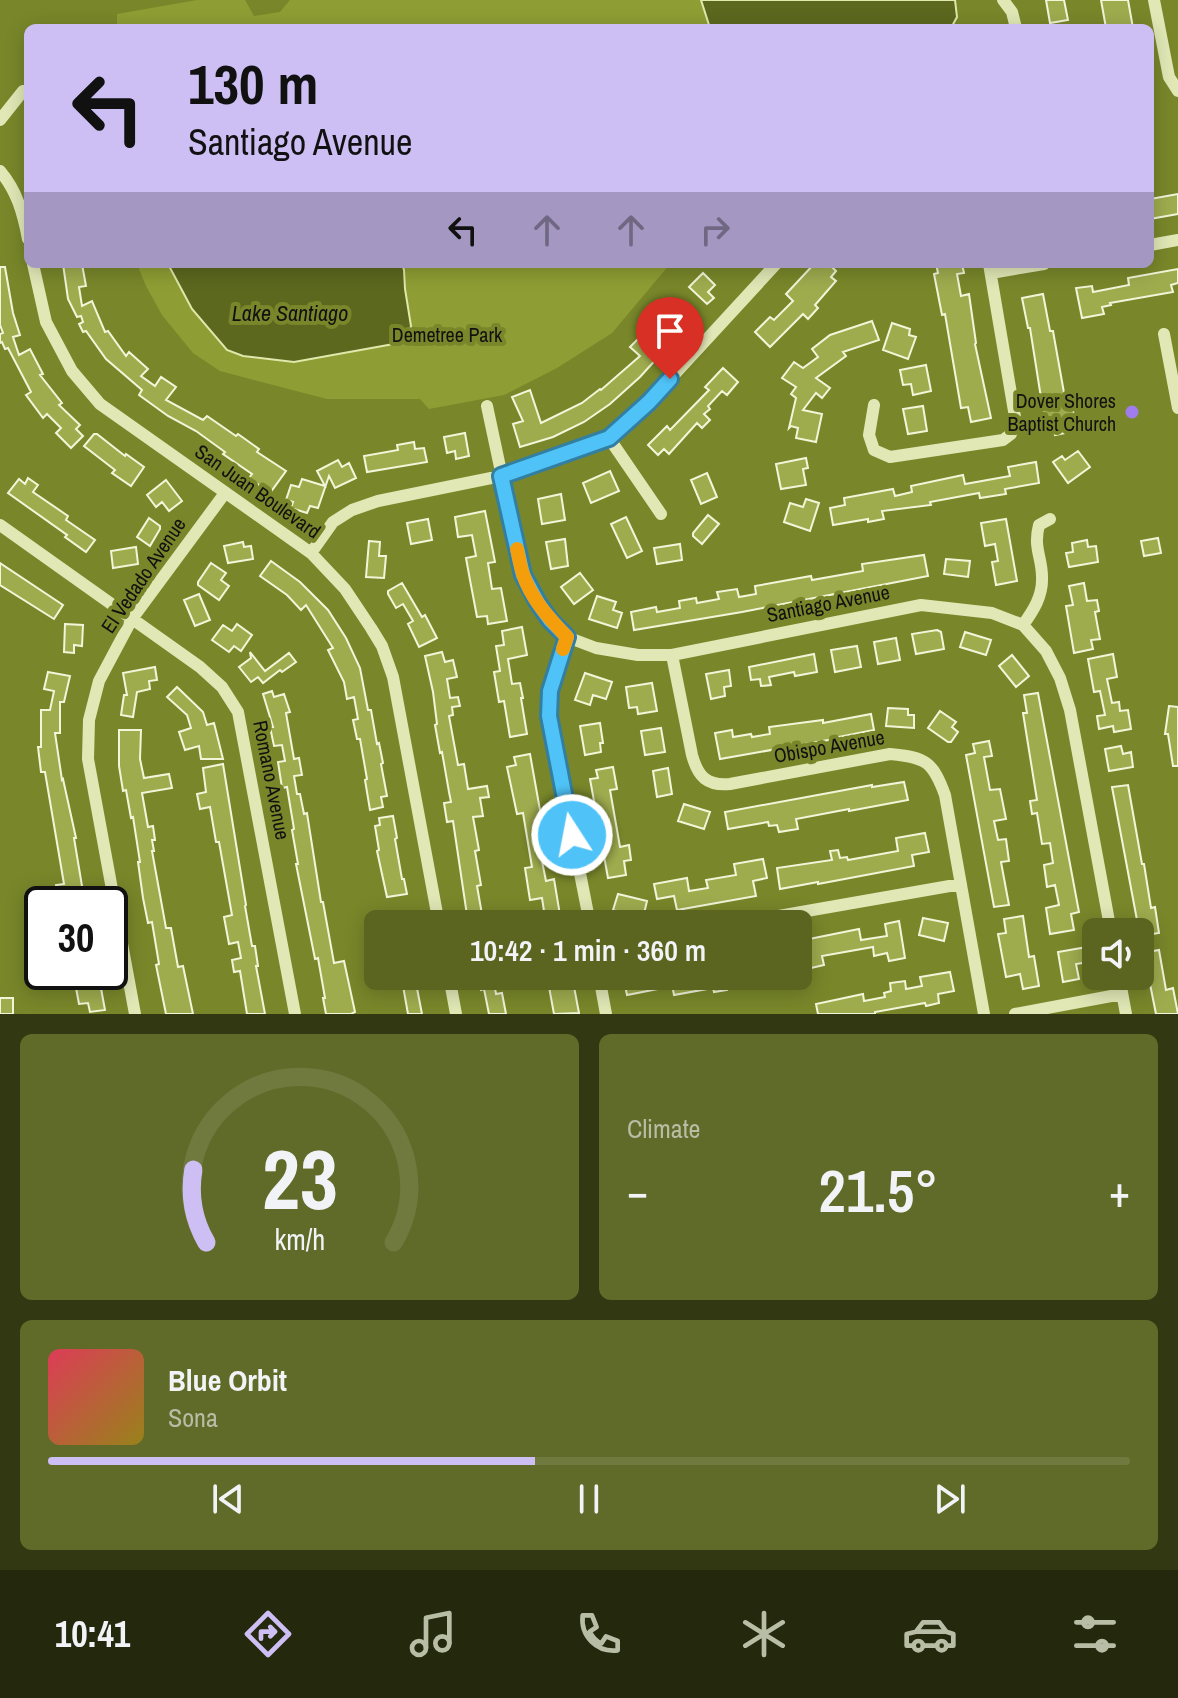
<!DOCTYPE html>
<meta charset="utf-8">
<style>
:root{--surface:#5b6520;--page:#616b29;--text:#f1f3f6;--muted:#b8bda5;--line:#70793e;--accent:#cdbef3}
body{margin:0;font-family:"Archivo Narrow",sans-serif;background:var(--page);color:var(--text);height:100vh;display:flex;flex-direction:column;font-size:30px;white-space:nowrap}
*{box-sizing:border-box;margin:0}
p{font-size:26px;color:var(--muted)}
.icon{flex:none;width:44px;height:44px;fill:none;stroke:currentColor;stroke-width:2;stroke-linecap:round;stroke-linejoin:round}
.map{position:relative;height:1014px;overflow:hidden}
.side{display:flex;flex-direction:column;gap:20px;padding:20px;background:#323812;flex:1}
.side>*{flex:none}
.banner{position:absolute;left:24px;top:24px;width:1130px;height:244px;border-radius:12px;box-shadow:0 4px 20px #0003;background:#cdbef3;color:#111;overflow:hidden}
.buttons{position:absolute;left:1082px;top:918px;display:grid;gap:16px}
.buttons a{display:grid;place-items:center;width:72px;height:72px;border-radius:12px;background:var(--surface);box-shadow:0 4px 20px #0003;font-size:40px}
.speed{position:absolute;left:24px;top:886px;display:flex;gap:16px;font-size:40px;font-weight:700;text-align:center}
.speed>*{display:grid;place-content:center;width:104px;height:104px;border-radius:50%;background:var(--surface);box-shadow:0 4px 20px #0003;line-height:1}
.speed .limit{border:4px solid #111;border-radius:12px;background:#fff;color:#111}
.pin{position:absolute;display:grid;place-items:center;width:68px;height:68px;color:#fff;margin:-82px -34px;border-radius:50% 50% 50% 0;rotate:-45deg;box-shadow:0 0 8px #0007}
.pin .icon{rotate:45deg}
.me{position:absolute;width:88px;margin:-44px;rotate:349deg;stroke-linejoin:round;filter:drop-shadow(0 0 6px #0008)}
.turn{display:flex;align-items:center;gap:28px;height:168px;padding:0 32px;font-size:36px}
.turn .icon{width:104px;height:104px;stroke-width:2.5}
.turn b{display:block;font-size:56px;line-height:68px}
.lanes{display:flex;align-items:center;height:76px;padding:0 32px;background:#0003;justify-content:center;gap:40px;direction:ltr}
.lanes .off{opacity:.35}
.big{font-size:60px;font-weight:600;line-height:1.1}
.side .card{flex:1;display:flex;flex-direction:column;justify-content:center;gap:12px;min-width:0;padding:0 28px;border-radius:12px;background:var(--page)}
.side .dial{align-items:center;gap:0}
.dial svg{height:208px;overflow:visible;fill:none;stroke:var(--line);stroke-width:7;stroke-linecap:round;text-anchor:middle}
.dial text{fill:var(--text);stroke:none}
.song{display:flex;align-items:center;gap:24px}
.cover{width:96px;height:96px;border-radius:12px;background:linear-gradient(135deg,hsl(350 70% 55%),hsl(50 70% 35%))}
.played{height:8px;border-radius:4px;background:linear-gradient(90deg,var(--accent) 45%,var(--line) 45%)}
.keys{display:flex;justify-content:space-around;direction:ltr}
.heat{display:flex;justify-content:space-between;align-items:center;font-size:44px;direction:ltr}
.side .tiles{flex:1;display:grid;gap:20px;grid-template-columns:1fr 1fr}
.card:last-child{grid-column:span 2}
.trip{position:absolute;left:364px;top:910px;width:448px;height:80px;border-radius:12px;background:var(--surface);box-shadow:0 4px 20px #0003;font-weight:600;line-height:80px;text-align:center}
.dock{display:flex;height:128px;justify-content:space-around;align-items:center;background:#24280d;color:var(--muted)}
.dock .icon{width:56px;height:56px}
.dock .selected{color:var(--accent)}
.dock b{font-size:36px;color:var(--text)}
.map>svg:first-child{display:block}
.green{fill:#8f9e34}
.water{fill:#5c681e;stroke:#e0e8ab;stroke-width:2}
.building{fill:#9fac4e;stroke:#f2f6d9;stroke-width:2}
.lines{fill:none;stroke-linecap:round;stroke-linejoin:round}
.minor{stroke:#e1e8b6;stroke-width:12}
.route-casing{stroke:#337fa1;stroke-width:20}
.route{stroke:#4fc3f7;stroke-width:14}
.slow{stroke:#f59e0b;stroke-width:14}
.poi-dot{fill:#a07def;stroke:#79872a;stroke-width:3}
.labels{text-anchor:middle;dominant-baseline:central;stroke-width:8;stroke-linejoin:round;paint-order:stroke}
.park-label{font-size:20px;fill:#111;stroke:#79872a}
.poi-label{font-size:20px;fill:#111;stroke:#79872a;text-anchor:end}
.street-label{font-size:20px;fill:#111;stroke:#79872a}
.water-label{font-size:22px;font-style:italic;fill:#111;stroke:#79872a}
</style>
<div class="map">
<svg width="1178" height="1014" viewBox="0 0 1178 1014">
<rect width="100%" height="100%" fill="#79872a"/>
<path class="green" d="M197 0H245L254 16 280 12 290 0H701L710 28H117V14Z
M137 264H670L612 333 557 368 504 395 429 409 420 399H327L220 371 193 353 162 315 146 286Z"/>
<path class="water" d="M701 0H955L957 17 951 28H710Z
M168 264H402L404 270 405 289 411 326 408 337 399 343 294 362 243 356 227 350 192 309Z"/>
<path class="building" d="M1046 0H1064L1068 20 1050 23Z
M1101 0H1128L1133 28H1106Z
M1178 194V214L1150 219V199Z
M63 264H82L86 286 79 287 82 306 92 301 105 332 108 331 126 356 129 352 148 369 141 376 155 386 161 377 176 387 166 400 203 420 207 416 236 436 238 434 259 449 257 452 286 471 270 493 249 478 252 474 223 454 225 452 196 431 168 416 139 395 142 390 106 359 86 331 83 332 79 324 83 322 81 316 77 317 68 299Z
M814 264H829L836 271 831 277 836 281 815 305 818 308 808 319 803 314 770 347 755 332 770 317 774 320 793 301 786 294Z
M936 264H962L964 273 957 274 961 296 969 294 976 343 975 344 991 418 971 422 968 407 961 408 945 314 942 315 934 274 938 273Z
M0 267H5L13 313 20 335 13 337 19 355 30 349 43 374 40 375 62 403 59 405 80 425 76 429 83 436 71 448 56 433 61 428 47 414 43 418 26 395 31 392 8 348 5 349 2 342 0 343V334L3 333 0 325Z
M1178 269V283L1171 285 1173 292 1110 303 1111 305 1102 307 1104 314 1082 318 1076 288 1092 286 1093 292 1129 285 1128 278Z
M703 273 715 285 708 292 714 298 707 304 689 287Z
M1043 294 1050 331H1053L1066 404 1072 403 1076 423 1068 424 1070 432 1055 435 1052 422 1045 423 1030 328H1028L1022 298Z
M682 303 696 315 680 333 667 321Z
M872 321 879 340 843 352 846 356 816 378 830 388 822 398 816 393 803 410 822 414 816 442 796 438 798 428 791 426 789 428 796 398 791 394 796 387 782 378 794 362 803 368 818 357 812 349 830 335Z
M892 323 910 329 909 335 916 337 908 359 883 350Z
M655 331 669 345 640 377 610 404 584 422 553 437 520 447 513 424 523 421 512 397 530 390 541 423 582 403 600 389 601 390 640 356 630 347 638 339 642 344Z
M926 365 931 391 913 395 911 384 903 385 900 370Z
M723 368 738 382 727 395 722 391 708 406 710 409 704 414 710 420 702 428 697 423 669 454 664 449 658 455 648 445 667 426 670 430 709 390 705 387Z
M923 406 927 431 908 434 903 409Z
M465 433 469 456 456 459 455 451 447 453 444 437Z
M94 434H97L125 456 126 454 144 467 131 486 112 473 115 470 84 446Z
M414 442 415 449 424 448 427 462 367 472 364 456 398 450 397 445Z
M1078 451 1090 467 1068 483 1053 462 1062 456 1065 460Z
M806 458 808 468 803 469 806 485 781 489 776 464Z
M338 460 342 467 349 463 356 478 335 488 329 476 318 508 310 506 307 513 291 508 293 502 286 500 291 485 299 487 302 479 325 486 317 471Z
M1036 462 1039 483 1005 489 1006 494 980 498 979 493 930 502 931 505 882 511 884 519 868 522V519L833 525 830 508 845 505 844 498 893 489 895 496 912 492 911 486 963 475 965 484 1010 476 1008 467Z
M610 471 619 491 591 503 583 483Z
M707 473 717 497 701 504 691 480Z
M28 478 38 485 33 492 68 516 66 520 95 540 86 552 65 537 67 535 8 493 19 479 25 484Z
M166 480 182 501 169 511 162 502 156 507 147 495Z
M561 494 565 520 542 524 538 499Z
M806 499 819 503 810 531 784 522 790 503 803 507Z
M485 511 495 562 488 563 492 589 501 588 507 621 488 624 487 616 477 617 470 580 466 558 476 556 472 535 458 537 455 517Z
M708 515 719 524 702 544 693 536V533Z
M626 517 642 551 627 558 611 524Z
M149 518 160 526V529L150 546 137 537Z
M428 519 432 540 411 544 407 523Z
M1006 519 1017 581 996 585 992 562 998 561 995 544 985 546 981 523Z
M1158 538 1161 553 1144 556 1141 541Z
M565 539 568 566 551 569 546 542Z
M1087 540 1088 547 1096 546 1098 562 1069 567 1066 553 1073 552 1072 543Z
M369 541 380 542 379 556H386L384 578 366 577Z
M243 542 244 547 251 546 253 559 228 563 224 546Z
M680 544 682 560 657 564 654 548Z
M136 547 138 564 113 568 111 551Z
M924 555 928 576 742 612 634 630 631 612 656 607 657 612 680 608 679 601 696 598 697 603 719 599 717 592 737 589 739 597 756 594 755 586 811 576 812 580 863 571 862 564Z
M946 559 970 561 968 577 944 574Z
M271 561 300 582 328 610 346 638 360 668 368 710H371L377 744 379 743 383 763 381 764 387 796 381 797 383 807 370 810 365 780 367 779 360 739H357L353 720 358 719 354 697 347 699 344 682 328 650 333 648 306 605 301 610 287 595 260 576Z
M0 563 63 605 54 619 0 585Z
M211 563 226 573 221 580 229 586 219 600 198 585V582Z
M580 573 593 590 574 604 561 587Z
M402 583 422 617 425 615 437 638 419 647 408 624 413 621 403 604 396 608 388 594V591Z
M1084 583 1087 601 1097 600 1099 611 1095 612 1100 639 1091 640 1093 649 1074 653 1066 606 1073 605 1069 586Z
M199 594 210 620 195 626 184 600Z
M597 596 616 602 613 610 622 613 617 628 589 619Z
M65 624 83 625 82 646 74 645V653L64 652Z
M237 624 252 635 241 651 234 646 229 652 212 640 223 625 232 631Z
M522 627 527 655 508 659 512 684 520 683 523 698H521L527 734 510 737 504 701 499 702 494 672 500 671 496 646 504 645 502 631Z
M937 630 941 632 944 649 916 654 912 634Z
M965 632 991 640 986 655 960 647Z
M896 638 900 660 878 664 874 642Z
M857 646 861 667 835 672 831 650Z
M250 652 265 671 289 653 296 662 282 672 280 670 263 683 258 677 251 682 239 667 251 658Z
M442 652 445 662 453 660 457 677 447 679 450 698 458 697 460 706 452 707 453 715 449 716 458 765 464 764 468 789 487 786 489 797 480 798 483 816 473 817 479 850 475 851 481 885 477 886 483 920 468 922 453 821 447 822 444 803 451 802 449 792 442 752 440 753 435 725 437 724 433 692 425 656Z
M814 654 817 672 795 676 794 672 769 677 771 685 761 686 760 679 751 680 749 667Z
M1113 654 1117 677 1107 679 1112 703 1119 702 1120 711 1128 710 1131 729 1114 732 1113 726 1099 729 1097 716 1105 715 1100 691 1094 692 1088 659Z
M1012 655 1029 676 1016 687 999 666Z
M155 667 157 680 149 681 150 689 137 692 133 717 121 715 124 695H127L123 673Z
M729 670 731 686 724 687 725 696 711 699 706 674Z
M48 672 70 676 64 702H60V733H55L62 780 63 779 76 838H74L85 904H59L56 885 64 884 45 772H41L38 747H41V710H50L54 691 44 689Z
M585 673 612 682 606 699 593 695 590 705 575 700Z
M652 683 657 711 638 714 637 707 629 708 626 687Z
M177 687 203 712 207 725 214 723 223 759H201L199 746 185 750 179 732 191 728 187 715 167 697Z
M272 691 274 697 284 694 290 712 286 713 294 759 299 758 302 775 294 776 297 794H300L304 814 307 813 321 902H323L334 963 344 961 355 1012 351 1014H326L323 998H325L318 958 315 959 296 864H298L292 830 294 829 287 787 282 788 278 762 285 761 282 745 274 746 270 727H273L263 694Z
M1038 693 1079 912 1071 914 1074 930 1050 934 1046 908 1059 905 1055 885 1047 887 1044 865 1053 863 1050 843 1042 844 1037 813 1032 814 1030 801 1037 800 1023 713H1027L1024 695Z
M1169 706 1178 707V766H1173L1168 734H1165Z
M888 708 908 709V715H914V728L886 726Z
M940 711 956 722 952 727 958 732 951 742H948L928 728Z
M871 714 874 730 833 738 834 739 720 759 715 733 732 730 733 737 751 734 752 737 770 734 769 727 823 720V723Z
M600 723 603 743H600L601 752 585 755 580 726Z
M661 728 665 752 645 755 641 731Z
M119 730H141L140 759 144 778 169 774 172 788 142 793 148 827 153 826 155 840H152L154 851H152L166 928H171L178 967 183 966 193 1014H166L156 965 159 964 152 922 148 923 143 898 138 862H140L133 817 131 818 126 790 123 791 119 766Z
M989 741 992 756 984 757 990 790 1000 789 1006 819 994 821 998 840 1006 839 1009 861 1001 862 1009 905 994 907 966 755 975 753 973 744Z
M1121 746 1123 754 1131 752 1133 767 1109 771 1105 749Z
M530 754 548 855 541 856 546 881 554 879 561 921 557 922 558 924H546L542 898 530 900 525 868 532 867 523 813 517 814 507 767 516 765 514 757Z
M223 764 246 905 245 906 252 946H255L258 966H256L265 1014H247L240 971 234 972 232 960 241 958 238 942 229 944 224 917 232 915 219 842H216L210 807 200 809 197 794 206 792 203 768Z
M613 767 617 789 610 790 620 847 629 845 631 860 624 861 626 875 608 878 590 779 598 778 596 770Z
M668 768 672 794 657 797 653 771Z
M904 782 908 800 849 811V809L796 819 798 829 779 832 777 825 769 826 768 822 728 829 725 812 872 785V787Z
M1128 785 1142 864H1144L1151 908 1155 907 1159 933 1140 936 1112 787Z
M684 804 710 812 704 829 678 821Z
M393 816 397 838 395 839 402 879H404L407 894 387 897 377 851 379 850 375 826 380 825 379 818Z
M925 833 929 852 912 855 914 866 818 884V882L780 889 777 868 832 860 830 851 838 850 840 858 847 857 848 860 898 851 896 838Z
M763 859 767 878 753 881 756 896 677 910 674 896 657 899 654 884 687 878 689 891 708 888 706 880 736 875 734 864Z
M618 894 647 901 643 918 613 910Z
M1023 916 1029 957 1034 956 1039 986 1023 989 1020 974 1006 977 998 934 1006 933 1004 919Z
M923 918 948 923 944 941 919 935Z
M899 921 905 958 889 961 887 953 874 956 873 947 822 956 824 965 811 968V970L798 973V958L807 957 804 940 859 929 861 940 887 936 885 924Z
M1087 947 1089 962 1076 964 1079 979 1063 982 1058 952Z
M1159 950 1166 990 1173 988 1178 1014H1156L1149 979H1147L1142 953Z
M81 972H98L105 1010 90 1012 88 1003 79 1004 76 988 83 986Z
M950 972 954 991 938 994 939 1003 926 1006 925 1003 875 1012V1014H818L816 1004 863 994 864 1001 885 997 884 993 891 991 890 983 905 981 906 989 922 986 920 977Z
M479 976H493L496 994 502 993 506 1014H489L484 989 481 990Z
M547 976H572L579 1013 554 1014Z
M623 976H655L658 989 627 995Z
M688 976H725L727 990 714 992 713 988 674 995 671 979Z
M416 983 422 1014H408L403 986Z
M0 998H13V1014H0Z"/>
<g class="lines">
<path class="minor" d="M1003 0 1012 12 1016 28
M1154 0 1169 77 1178 91
M0 120 23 91
M0 171C17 191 23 213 28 239
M1150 245 1178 240
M33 264 46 322 72 371 100 404 311 553 345 589 371 628 382 646 393 677 439 924
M991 273 1044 264
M1164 334 1178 408
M874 405 869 435 874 450 890 457 1003 440 1011 434 1015 417 989 264
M487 406 523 575 538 603 550 620 567 637 596 648 638 655H672L921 605 992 613 1023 625 1046 651 1060 678 1070 710 1111 932
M609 438 661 514
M0 525 200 667 222 687 238 712 295 1014
M311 553 333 522 352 510 378 501 501 476 609 438 649 402 776 264
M1023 625C1033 611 1043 596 1042 577 1042 557 1033 548 1039 525L1050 519
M567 637 550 691 549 716 590 924
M672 655 692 755C698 777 707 786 730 784L890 754C926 757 933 762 945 795L984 1014
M733 924 961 884
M449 976 456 1014
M599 976 606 1014
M1119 976 1126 1014
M135 1014 88 759 89 720 99 681 132 619 225 493
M1015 1014 1122 994"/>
</g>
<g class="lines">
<defs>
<path id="route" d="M572 835 549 716 550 691 567 637 550 620 538 603 523 575 501 476 609 438 649 402 670 379"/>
</defs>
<use href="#route" class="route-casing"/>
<use href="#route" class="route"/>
<path class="slow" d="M517 549C519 557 520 566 523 574 531 599 550 619 567 637L563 649"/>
</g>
<circle class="poi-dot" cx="1132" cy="412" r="8"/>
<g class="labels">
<g class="park-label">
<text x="447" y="334">Demetree Park</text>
</g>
<g class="poi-label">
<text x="1116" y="400">Dover Shores<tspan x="1116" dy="23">Baptist Church</tspan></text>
</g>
<g class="street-label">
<text transform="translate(258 491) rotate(35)">San Juan Boulevard</text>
<text transform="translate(143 575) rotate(-56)">El Vedado Avenue</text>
<text transform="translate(828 603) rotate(-11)">Santiago Avenue</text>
<text transform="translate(829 746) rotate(-10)">Obispo Avenue</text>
<text transform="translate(272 780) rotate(79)">Romano Avenue</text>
</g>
<g class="water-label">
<text x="290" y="313">Lake Santiago</text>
</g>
</g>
</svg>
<div class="buttons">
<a><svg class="icon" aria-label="sound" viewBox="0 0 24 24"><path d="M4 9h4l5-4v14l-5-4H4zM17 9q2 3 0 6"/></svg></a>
</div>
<div class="speed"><div class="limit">30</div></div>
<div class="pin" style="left:670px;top:379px;background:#d93025"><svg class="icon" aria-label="arrive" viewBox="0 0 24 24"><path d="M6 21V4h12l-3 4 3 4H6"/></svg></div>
<svg class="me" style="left:572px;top:835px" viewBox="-20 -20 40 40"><circle r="17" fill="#4fc3f7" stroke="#fff" stroke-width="3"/><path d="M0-11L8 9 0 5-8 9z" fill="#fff"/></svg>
<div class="trip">10:42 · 1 min · 360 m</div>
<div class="banner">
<div class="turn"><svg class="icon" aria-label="left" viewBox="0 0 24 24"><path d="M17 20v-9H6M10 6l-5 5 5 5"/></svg><div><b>130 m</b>Santiago Avenue</div></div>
<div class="lanes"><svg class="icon" aria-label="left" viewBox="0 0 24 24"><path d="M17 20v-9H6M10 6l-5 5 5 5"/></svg><svg class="icon off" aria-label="ahead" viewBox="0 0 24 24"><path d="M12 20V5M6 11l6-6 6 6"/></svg><svg class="icon off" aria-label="ahead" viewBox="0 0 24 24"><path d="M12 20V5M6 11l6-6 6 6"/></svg><svg class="icon off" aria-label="right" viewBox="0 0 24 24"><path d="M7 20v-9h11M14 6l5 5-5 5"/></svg></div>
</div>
</div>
<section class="side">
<div class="tiles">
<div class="card dial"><svg viewBox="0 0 100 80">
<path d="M14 69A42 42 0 1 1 86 69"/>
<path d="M14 69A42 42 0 0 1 9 41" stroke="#cdbef3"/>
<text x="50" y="56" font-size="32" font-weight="700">23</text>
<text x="50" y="72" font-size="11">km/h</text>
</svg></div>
<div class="card"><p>Climate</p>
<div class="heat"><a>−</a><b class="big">21.5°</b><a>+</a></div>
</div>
<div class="card">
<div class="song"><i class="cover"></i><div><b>Blue Orbit</b><p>Sona</p></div></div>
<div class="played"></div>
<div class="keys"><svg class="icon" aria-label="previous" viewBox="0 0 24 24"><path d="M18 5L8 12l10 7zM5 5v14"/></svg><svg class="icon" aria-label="pause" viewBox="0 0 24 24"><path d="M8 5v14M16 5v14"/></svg><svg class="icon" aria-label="next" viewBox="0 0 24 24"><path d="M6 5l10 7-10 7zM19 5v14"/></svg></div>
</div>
</div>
</section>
<nav class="dock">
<b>10:41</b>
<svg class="icon selected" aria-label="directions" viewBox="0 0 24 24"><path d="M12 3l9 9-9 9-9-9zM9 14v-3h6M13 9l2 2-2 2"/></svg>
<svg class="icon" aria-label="music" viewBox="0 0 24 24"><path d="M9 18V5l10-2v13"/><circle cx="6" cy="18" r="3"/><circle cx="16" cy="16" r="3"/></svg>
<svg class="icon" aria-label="phone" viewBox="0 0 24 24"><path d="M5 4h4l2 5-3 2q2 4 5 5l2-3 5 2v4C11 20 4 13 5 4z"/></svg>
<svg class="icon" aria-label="climate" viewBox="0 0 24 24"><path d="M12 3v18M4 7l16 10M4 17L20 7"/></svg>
<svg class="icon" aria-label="car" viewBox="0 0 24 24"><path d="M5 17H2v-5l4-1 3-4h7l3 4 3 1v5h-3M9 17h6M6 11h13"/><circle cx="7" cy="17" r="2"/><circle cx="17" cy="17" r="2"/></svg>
<svg class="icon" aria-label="filters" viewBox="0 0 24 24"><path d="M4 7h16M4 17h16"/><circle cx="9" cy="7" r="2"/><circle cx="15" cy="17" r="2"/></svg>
</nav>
